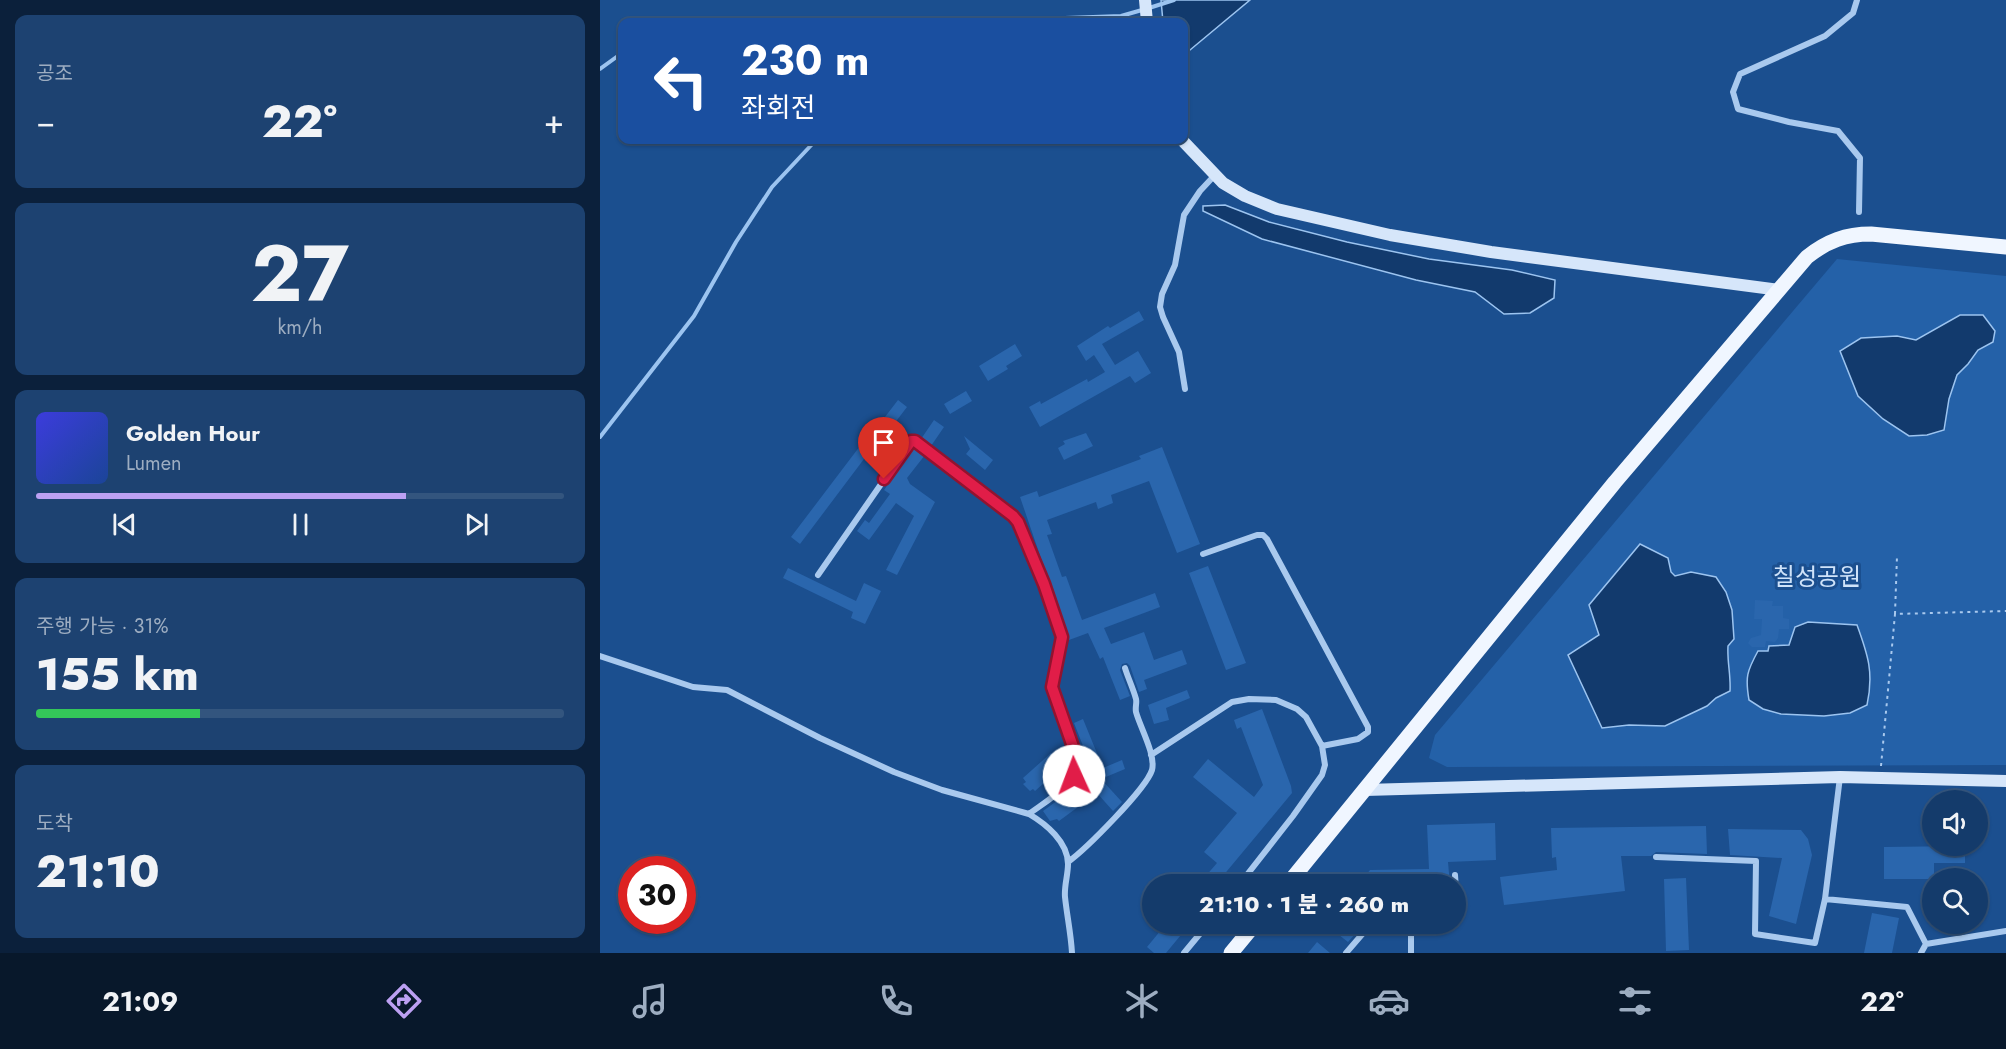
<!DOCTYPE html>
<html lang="ko">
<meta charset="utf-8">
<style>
:root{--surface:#143b6b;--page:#1d4271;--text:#f1f3f6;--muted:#9dadc1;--line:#33557e;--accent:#bca0f2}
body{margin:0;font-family:Jost,"Noto Sans KR",sans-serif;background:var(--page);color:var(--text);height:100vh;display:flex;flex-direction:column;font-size:22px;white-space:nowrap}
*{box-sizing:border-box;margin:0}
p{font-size:20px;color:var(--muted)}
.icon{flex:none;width:33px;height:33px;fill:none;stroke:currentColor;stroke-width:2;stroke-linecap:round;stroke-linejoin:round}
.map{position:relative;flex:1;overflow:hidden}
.sheet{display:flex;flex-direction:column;gap:15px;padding:15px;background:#0b203b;width:600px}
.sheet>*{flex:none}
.hud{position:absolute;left:18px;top:18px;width:570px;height:126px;border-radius:12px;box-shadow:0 2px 4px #0004,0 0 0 2px var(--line);background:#1a4fa0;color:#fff;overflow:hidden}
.controls{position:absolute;left:1322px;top:790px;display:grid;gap:12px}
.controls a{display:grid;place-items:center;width:66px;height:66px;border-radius:50%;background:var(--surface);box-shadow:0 2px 4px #0004,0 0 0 2px var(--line);font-size:30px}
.speed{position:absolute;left:18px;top:856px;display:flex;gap:12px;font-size:30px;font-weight:700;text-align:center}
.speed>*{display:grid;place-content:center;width:78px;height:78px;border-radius:50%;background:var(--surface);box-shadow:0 2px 4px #0004,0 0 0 2px var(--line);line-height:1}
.speed .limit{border:9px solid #d22;background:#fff;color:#111}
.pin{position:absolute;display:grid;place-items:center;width:51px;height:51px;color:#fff;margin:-62px -26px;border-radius:50% 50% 50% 0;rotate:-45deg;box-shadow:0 0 6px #0007}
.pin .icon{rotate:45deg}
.me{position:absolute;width:66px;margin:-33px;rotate:358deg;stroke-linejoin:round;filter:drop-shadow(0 0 4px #0008)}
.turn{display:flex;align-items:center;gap:21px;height:126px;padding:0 24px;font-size:27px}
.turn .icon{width:78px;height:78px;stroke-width:2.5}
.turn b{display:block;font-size:42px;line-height:51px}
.big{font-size:45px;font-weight:800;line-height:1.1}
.sheet .card{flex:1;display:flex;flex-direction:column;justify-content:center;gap:9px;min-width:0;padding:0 21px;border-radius:12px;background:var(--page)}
.sheet .dial{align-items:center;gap:0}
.dial b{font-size:78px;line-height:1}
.song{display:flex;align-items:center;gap:18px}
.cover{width:72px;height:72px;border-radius:9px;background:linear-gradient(135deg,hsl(240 70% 55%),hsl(220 70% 35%))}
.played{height:6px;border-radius:3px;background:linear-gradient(90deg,var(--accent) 70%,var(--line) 70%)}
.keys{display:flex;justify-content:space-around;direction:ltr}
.heat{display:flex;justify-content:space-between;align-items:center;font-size:33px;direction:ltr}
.charge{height:9px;border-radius:4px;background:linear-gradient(90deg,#34c759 31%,var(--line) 0)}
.trip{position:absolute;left:542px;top:874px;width:324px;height:60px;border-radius:30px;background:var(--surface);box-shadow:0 2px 4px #0004,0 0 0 2px var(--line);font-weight:800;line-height:60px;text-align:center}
.menu{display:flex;height:96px;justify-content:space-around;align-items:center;background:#08182b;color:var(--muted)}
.menu .icon{width:42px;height:42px}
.menu .selected{color:var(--accent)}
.menu b{font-size:27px;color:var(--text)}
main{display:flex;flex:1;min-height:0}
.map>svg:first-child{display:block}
.green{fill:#2461a8}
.water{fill:#123a6d;stroke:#9cc4f0;stroke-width:1.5}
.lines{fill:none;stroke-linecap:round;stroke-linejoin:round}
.stream{stroke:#9cc4f0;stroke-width:4}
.building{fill:#2a66ad}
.path{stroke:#a9c9ee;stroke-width:2;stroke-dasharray:3 4.5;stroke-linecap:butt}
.street{stroke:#a9c9ee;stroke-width:6}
.secondary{stroke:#d6e6fa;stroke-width:12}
.primary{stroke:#f0f6ff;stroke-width:15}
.route-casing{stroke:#92132f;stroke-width:15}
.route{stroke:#e11d48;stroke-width:10}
.labels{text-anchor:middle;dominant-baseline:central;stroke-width:6;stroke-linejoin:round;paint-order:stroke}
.park-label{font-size:24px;fill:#cfe3fa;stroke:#1b4f8f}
</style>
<main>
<section class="sheet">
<div class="card"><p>공조</p>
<div class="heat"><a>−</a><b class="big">22°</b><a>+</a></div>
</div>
<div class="card dial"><b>27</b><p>km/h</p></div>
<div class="card">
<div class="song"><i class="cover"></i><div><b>Golden Hour</b><p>Lumen</p></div></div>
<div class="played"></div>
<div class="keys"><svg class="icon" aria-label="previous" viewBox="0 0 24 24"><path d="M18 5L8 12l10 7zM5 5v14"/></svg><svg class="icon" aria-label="pause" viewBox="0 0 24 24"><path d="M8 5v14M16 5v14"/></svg><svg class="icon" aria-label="next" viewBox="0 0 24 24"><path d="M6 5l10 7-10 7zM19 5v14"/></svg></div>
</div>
<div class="card"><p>주행 가능 · 31%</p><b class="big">155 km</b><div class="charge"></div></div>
<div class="card"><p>도착</p><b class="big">21:10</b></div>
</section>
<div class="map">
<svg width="1406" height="953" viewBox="0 0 1406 953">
<rect width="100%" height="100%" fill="#1b4f8f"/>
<path class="green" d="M1237 259 1406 276V765L847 767 829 758 835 735Z"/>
<path class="water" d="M561 0H650L584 55V22H563Z
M625 205 669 222 747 242 829 259 912 270 955 280 954 298 930 313 904 314 875 292 816 280 662 239 603 211V206Z
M1360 315H1383L1395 331 1393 342 1378 350 1368 364 1357 375 1349 399 1344 430 1327 435 1309 436 1283 419 1258 396 1240 351 1261 338 1297 336 1316 340Z
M1040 544 1068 558 1071 572 1075 576 1091 572 1116 577 1126 592 1132 610 1134 639 1128 646C1127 662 1131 675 1130 691L1116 698 1107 706 1065 726 1029 725 1002 728 968 655 999 635 989 605Z
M1208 622 1257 625C1268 655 1274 673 1267 705L1250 713 1224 716 1181 714 1163 709 1149 700C1145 677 1147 671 1158 651H1168L1169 646 1189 645 1195 627Z"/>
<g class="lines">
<path class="stream" d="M549 8 574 0
M398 22 409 20 521 16 542 10
M0 69 22 53
M0 437 94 316 136 242 172 187 216 140"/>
</g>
<path class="building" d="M539 311 544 320 502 344 515 365 538 351 551 373 535 383 530 376 440 427 429 407 440 401 441 404 487 379 488 382 505 372 494 355 486 361 477 346 508 326 510 328Z
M415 344 422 356 406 366 408 369 388 381 379 366Z
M366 391 372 401 350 414 344 404Z
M298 400 307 407 275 449 273 447 200 544 191 537 260 446 262 447Z
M334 420 344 427 331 446 321 439Z
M486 433 493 446 464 460 458 448 465 444 463 441Z
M364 436 393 460 385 470 366 454 370 449Z
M315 447 325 455 307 478 310 484 335 502 297 575 286 570 314 516 296 503 269 540 257 531 265 520 269 523 290 494 284 490Z
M562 447 600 544 577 553 549 481 511 495 513 503 498 509 496 502 447 520 452 534 447 535 462 577 466 576 482 620 555 593 560 607 504 628 511 644 544 632 554 660 582 650 587 664 544 680 547 689 539 692 530 666 527 663 522 664 520 670 530 696 520 700 503 657 500 659 488 633 469 640 420 497 437 491 439 497 541 459 539 456Z
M608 566 646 663 626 670 589 573Z
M188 568 256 601 264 583 281 591 265 624 251 618 253 612 183 578Z
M1155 600 1173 601 1172 606H1183V618L1189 619V629H1179L1178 638 1175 642 1166 641 1165 647H1152L1148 643 1151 638 1161 635 1162 619H1154Z
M587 690 590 698 566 708 569 720 554 724 548 705Z
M662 709 691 786 692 793 622 877 632 885H598L617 863 604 852 637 813 593 777 608 759 654 797 663 785 641 727 637 729 634 720Z
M483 719 503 768 522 760 525 769 501 779 522 802 513 811 497 793 459 821 457 819 450 821 443 811 494 774 474 723Z
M451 753 463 766 435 791 433 789 430 791 423 784 426 782 423 778Z
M895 823 896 860 848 862 850 885H758L770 870 829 869 827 825Z
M1106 826 1107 854 1056 852 1051 856H1021L1025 891 904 905 900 877 957 870 956 857 952 858 951 828Z
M1128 829 1201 830 1208 839 1212 855 1196 924 1169 916 1182 858 1130 855Z
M1365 846V863H1334V879H1284V847Z
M1086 878 1089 950 1066 951 1064 879Z
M1272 913 1299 918 1292 953H1264Z
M566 924H590L566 953H554L547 947Z
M725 924H764L748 942Z
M717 942 730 953H708Z"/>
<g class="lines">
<path class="path" d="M1295 614 1297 556
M1281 766 1295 614 1406 611"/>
<path class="street" d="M1257 0 1253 13 1225 36 1140 74 1133 92 1138 109 1189 122 1238 131 1260 158 1259 212
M585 389 579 352 563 317 560 307 562 294 575 265 584 215 600 191 614 176
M603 554 657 535H663L667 539 768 727V732L758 739 722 746
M218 575 311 441H315L413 516 418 522 444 584 462 637 452 687 478 761C476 785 446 801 429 814
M0 656 93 687 127 690 220 738 294 772 342 790 429 814C446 824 468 842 468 864 468 875 464 886 465 897 467 916 471 934 472 953
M551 755 632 702 649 699 676 700 697 709 706 717 722 746 725 765 722 775 693 816 639 885
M1056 857 1156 861 1155 934 1215 943 1225 899 1240 777
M468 862C486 849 546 789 552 770 556 755 540 727 536 712 535 707 537 703 536 699 533 688 528 678 525 668
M1225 899 1307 907 1326 944 1406 931
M855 906H857L855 875
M811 924V953
M584 953 608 924
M746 953 771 924
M1321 953 1326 944"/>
<path class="secondary" d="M545 0 547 22
M582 140 623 183 645 196 677 209 790 235 891 252 1180 290
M765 790 1240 777 1406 781"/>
<path class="primary" d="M687 885 1015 482 1207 257C1227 241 1246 234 1271 234L1406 247
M631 953 655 924"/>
</g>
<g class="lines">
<defs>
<path id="route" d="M284 479 311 441H315L413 516 418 522 444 584 462 637 452 687 478 761V770L474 776"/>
</defs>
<use href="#route" class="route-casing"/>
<use href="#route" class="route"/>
</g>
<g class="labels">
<g class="park-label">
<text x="1217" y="576">칠성공원</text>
</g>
</g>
</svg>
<div class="controls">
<a><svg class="icon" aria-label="sound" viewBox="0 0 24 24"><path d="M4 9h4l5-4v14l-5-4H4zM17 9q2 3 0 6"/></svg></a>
<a><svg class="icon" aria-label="search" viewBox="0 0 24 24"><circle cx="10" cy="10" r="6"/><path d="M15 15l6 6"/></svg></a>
</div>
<div class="speed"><div class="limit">30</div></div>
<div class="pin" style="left:284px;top:479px;background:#d93025"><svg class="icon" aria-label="arrive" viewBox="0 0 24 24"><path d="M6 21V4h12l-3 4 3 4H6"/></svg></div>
<svg class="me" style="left:474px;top:776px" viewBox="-20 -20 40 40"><circle r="19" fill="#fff"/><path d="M0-13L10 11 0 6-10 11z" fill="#e11d48"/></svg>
<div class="trip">21:10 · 1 분 · 260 m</div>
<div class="hud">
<div class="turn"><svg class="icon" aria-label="left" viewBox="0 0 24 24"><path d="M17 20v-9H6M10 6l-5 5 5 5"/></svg><div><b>230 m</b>좌회전</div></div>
</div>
</div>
</main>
<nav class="menu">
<b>21:09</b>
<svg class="icon selected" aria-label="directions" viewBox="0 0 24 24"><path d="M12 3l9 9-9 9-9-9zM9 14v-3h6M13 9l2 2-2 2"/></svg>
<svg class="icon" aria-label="music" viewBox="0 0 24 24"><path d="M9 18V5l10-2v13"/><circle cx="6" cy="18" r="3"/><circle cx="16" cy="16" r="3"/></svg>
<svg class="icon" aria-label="phone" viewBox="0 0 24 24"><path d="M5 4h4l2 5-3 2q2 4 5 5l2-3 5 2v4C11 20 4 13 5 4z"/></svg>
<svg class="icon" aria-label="climate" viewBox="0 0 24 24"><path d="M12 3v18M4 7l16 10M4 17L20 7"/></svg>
<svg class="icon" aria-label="car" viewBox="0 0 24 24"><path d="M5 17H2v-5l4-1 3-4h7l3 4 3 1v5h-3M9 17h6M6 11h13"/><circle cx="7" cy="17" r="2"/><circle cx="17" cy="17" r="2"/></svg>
<svg class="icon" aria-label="filters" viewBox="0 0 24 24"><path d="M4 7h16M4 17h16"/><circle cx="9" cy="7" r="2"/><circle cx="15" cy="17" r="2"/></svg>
<b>22°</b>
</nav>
